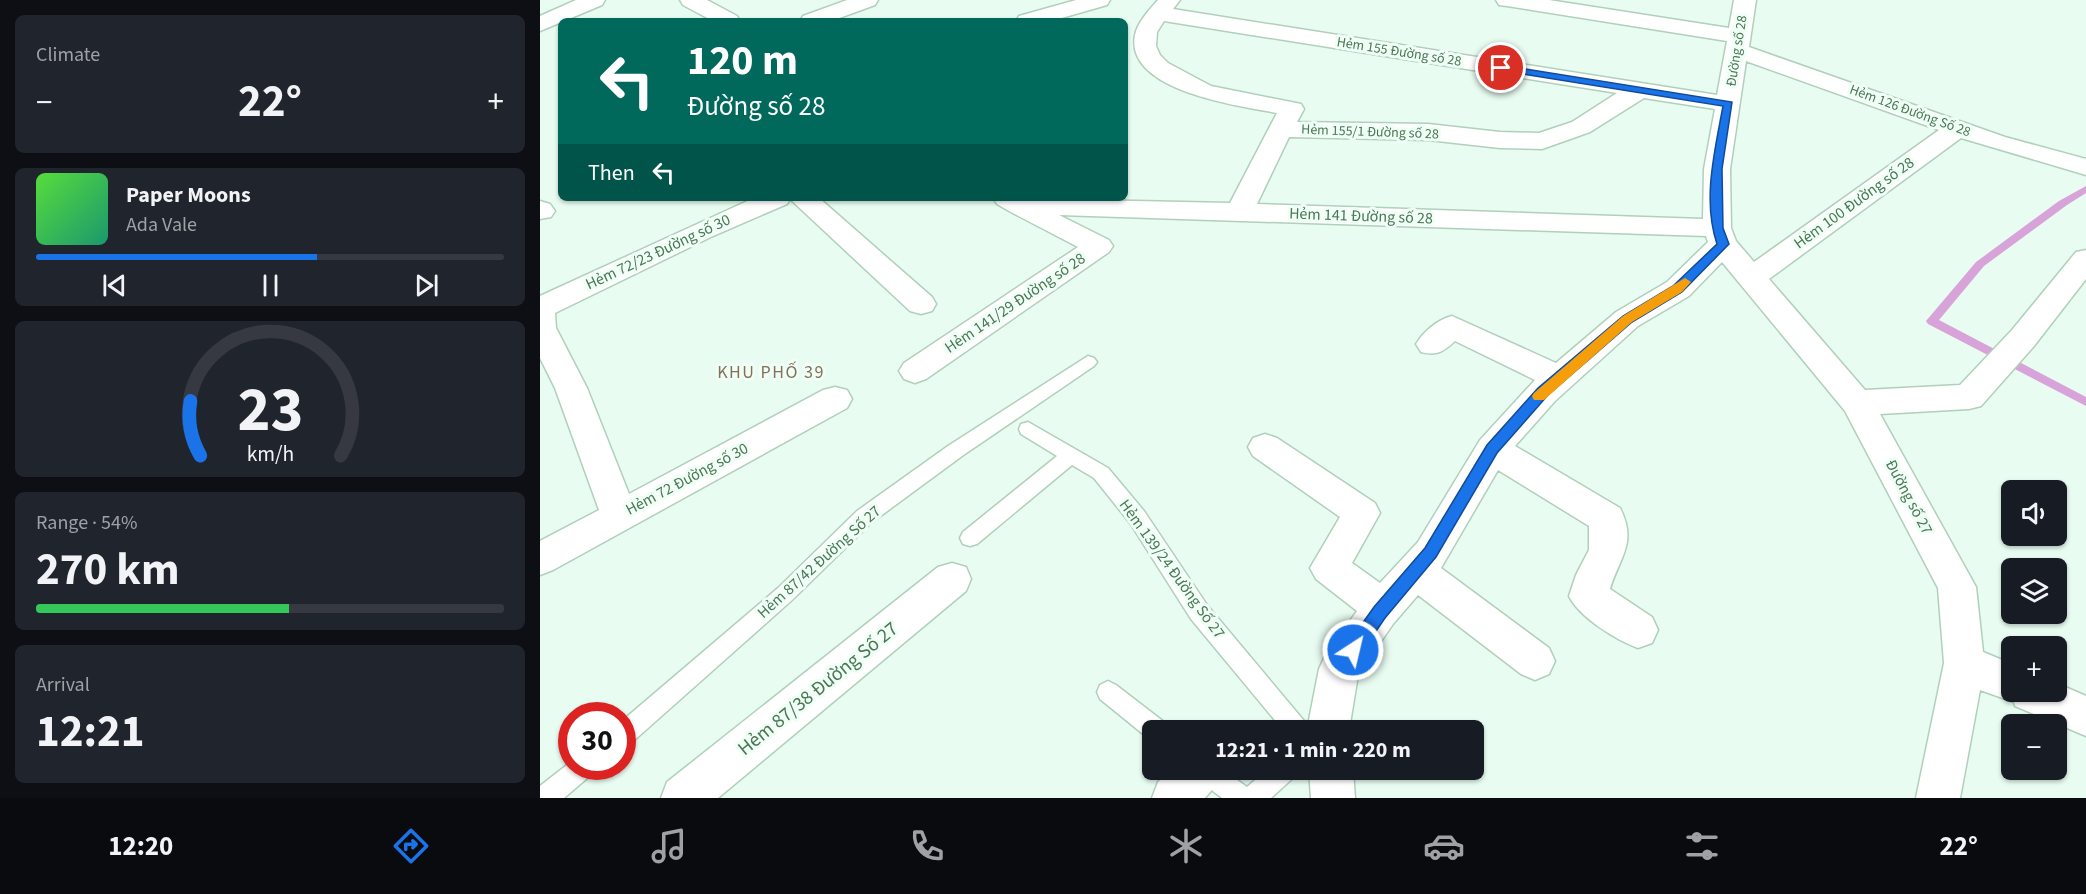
<!DOCTYPE html>
<meta charset="utf-8">
<style>
:root{--surface:#171b24;--page:#20242c;--text:#f1f3f6;--muted:#9ea1a6;--line:#363941;--accent:#1a73e8}
body{margin:0;font-family:"Source Sans 3",sans-serif;background:var(--page);color:var(--text);height:100vh;display:flex;flex-direction:column;font-size:22px;white-space:nowrap}
*{box-sizing:border-box;margin:0}
p{font-size:20px;color:var(--muted)}
.icon{flex:none;width:33px;height:33px;fill:none;stroke:currentColor;stroke-width:2;stroke-linecap:round;stroke-linejoin:round}
.map{position:relative;flex:1;overflow:hidden}
.details{display:flex;flex-direction:column;gap:15px;padding:15px;background:#0d0f14;width:540px}
.details>*{flex:none}
.guide{position:absolute;left:18px;top:18px;width:570px;height:183px;border-radius:9px;box-shadow:0 2px 4px #0004;background:#00695c;color:#fff;overflow:hidden}
.tools{position:absolute;left:1461px;top:480px;display:grid;gap:12px}
.tools a{display:grid;place-items:center;width:66px;height:66px;border-radius:9px;background:var(--surface);box-shadow:0 2px 4px #0004;font-size:30px}
.speed{position:absolute;left:18px;top:702px;display:flex;gap:12px;font-size:30px;font-weight:700;text-align:center}
.speed>*{display:grid;place-content:center;width:78px;height:78px;border-radius:50%;background:var(--surface);box-shadow:0 2px 4px #0004;line-height:1}
.speed .limit{border:9px solid #d22;background:#fff;color:#111}
.pin{position:absolute;display:grid;place-items:center;width:51px;height:51px;color:#fff;margin:-26px;border:3px solid #fff;border-radius:50%;box-shadow:0 2px 6px #0007}
.me{position:absolute;width:66px;margin:-33px;rotate:35deg;stroke-linejoin:round;filter:drop-shadow(0 0 4px #0008)}
.turn{display:flex;align-items:center;gap:21px;height:126px;padding:0 30px;font-size:27px}
.turn .icon{width:78px;height:78px;stroke-width:2.5}
.turn b{display:block;font-size:42px;line-height:51px}
.then{display:flex;align-items:center;height:57px;padding:0 30px;background:#0003;gap:12px;font-size:22px}
.big{font-size:45px;font-weight:700;line-height:1.1}
.details .tile{flex:1;display:flex;flex-direction:column;justify-content:center;gap:9px;min-width:0;padding:0 21px;border-radius:9px;background:var(--page)}
.details .dial{align-items:center;gap:0}
.dial svg{height:156px;overflow:visible;fill:none;stroke:var(--line);stroke-width:7;stroke-linecap:round;text-anchor:middle}
.dial text{fill:var(--text);stroke:none}
.song{display:flex;align-items:center;gap:18px}
.cover{width:72px;height:72px;border-radius:9px;background:linear-gradient(135deg,hsl(110 70% 55%),hsl(160 70% 35%))}
.played{height:6px;border-radius:3px;background:linear-gradient(90deg,var(--accent) 60%,var(--line) 60%)}
.keys{display:flex;justify-content:space-around;direction:ltr}
.heat{display:flex;justify-content:space-between;align-items:center;font-size:33px;direction:ltr}
.charge{height:9px;border-radius:4px;background:linear-gradient(90deg,#34c759 54%,var(--line) 0)}
.trip{position:absolute;left:602px;top:720px;width:342px;height:60px;border-radius:9px;background:var(--surface);box-shadow:0 2px 4px #0004;font-weight:700;line-height:60px;text-align:center}
.tab-bar{display:flex;height:96px;justify-content:space-around;align-items:center;background:#090b0e;color:var(--muted)}
.tab-bar .icon{width:42px;height:42px}
.tab-bar .active{color:var(--accent)}
.tab-bar b{font-size:27px;color:var(--text)}
main{display:flex;flex:1;min-height:0}
.map>svg:first-child{display:block}
.lines{fill:none;stroke-linecap:round;stroke-linejoin:round}
.stream{fill:#d8a3d8;fill-rule:evenodd}
.lane-casing{stroke:#b0d0ba;stroke-width:3}
.street-casing{stroke:#b0d0ba;stroke-width:3}
.lane{fill:#fff;fill-rule:evenodd}
.street{fill:#fff;fill-rule:evenodd}
.route{fill:#1a73e8;stroke:#114b97;stroke-width:1.5}
.slow{fill:#f59e0b}
.labels{text-anchor:middle;dominant-baseline:central;stroke-width:6;stroke-linejoin:round;paint-order:stroke}
.far-street-label{font-size:14px;fill:#4c7655;stroke:#effff6}
.street-label{font-size:16px;fill:#4c7655;stroke:#effff6}
.neighbourhood-label{font-size:18px;letter-spacing:1.5px;fill:#85705b;stroke:#effff6}
.near-street-label{font-size:20px;fill:#4c7655;stroke:#effff6}
</style>
<main>
<section class="details">
<div class="tile"><p>Climate</p>
<div class="heat"><a>−</a><b class="big">22°</b><a>+</a></div>
</div>
<div class="tile">
<div class="song"><i class="cover"></i><div><b>Paper Moons</b><p>Ada Vale</p></div></div>
<div class="played"></div>
<div class="keys"><svg class="icon" aria-label="previous" viewBox="0 0 24 24"><path d="M18 5L8 12l10 7zM5 5v14"/></svg><svg class="icon" aria-label="pause" viewBox="0 0 24 24"><path d="M8 5v14M16 5v14"/></svg><svg class="icon" aria-label="next" viewBox="0 0 24 24"><path d="M6 5l10 7-10 7zM19 5v14"/></svg></div>
</div>
<div class="tile dial"><svg viewBox="0 0 100 80">
<path d="M14 69A42 42 0 1 1 86 69"/>
<path d="M14 69A42 42 0 0 1 9 41" stroke="#1a73e8"/>
<text x="50" y="56" font-size="32" font-weight="700">23</text>
<text x="50" y="72" font-size="11">km/h</text>
</svg></div>
<div class="tile"><p>Range · 54%</p><b class="big">270 km</b><div class="charge"></div></div>
<div class="tile"><p>Arrival</p><b class="big">12:21</b></div>
</section>
<div class="map">
<svg width="1546" height="798" viewBox="0 0 1546 798">
<rect width="100%" height="100%" fill="#e8fcf1"/>
<g class="lines">
<path class="stream" d="M1546 186V193L1527 205 1444 266 1399 320 1546 397V406L1388 324 1386 321 1436 262 1519 201Z"/>
<defs>
<path id="lane" d="M548 356 554 358 557 362 554 366 422 456 331 523 252 600 90 744 82 747V721L238 588 317 511 408 446Z
M488 422 568 468 604 511 667 605 765 722 768 730H743L651 619 590 523 554 478 532 465 437 544 430 546 423 544 420 538 423 532 517 456 481 434 479 429 481 424Z
M568 681 576 685 624 722 627 730H612V740L608 738 560 699 557 692 560 685Z
M32 761V766H56L52 774 24 798H0V786Z
M652 770H683L707 787 727 770H757L753 778 731 798H682L656 778Z"/>
<path id="street" d="M36 0H65L62 5 0 31V16Z
M140 0H167L197 16 200 21H173L143 5Z
M307 0H338L335 5 291 21H260L263 16Z
M536 0H570L567 5 511 21H476L479 16Z
M618 0H640L633 9 1177 95 1187 41 967 6 959 5 956 0H1009L1189 28 1194 0H1216L1209 47 1465 137 1546 159V175L1421 138 1229 279 1325 390 1420 385 1472 330 1536 252 1546 250V279L1494 346 1441 406 1429 409 1340 414 1436 587 1443 652 1472 664V692H1516V683L1546 696V736L1475 706 1474 702 1440 690 1420 798H1376L1404 663 1398 588 1305 411 1182 262 1149 296 1098 326 1015 401 975 446 1080 508C1098 543 1079 558 1070 589L1112 617 1118 630 1112 643 1098 648C1076 640 1039 617 1029 596L1036 575 1049 550V526L958 470 901 568 1009 648 1015 661 1009 674 995 680 981 674 878 595 853 624 818 675 809 730H767L779 669 785 656 817 611 776 579 770 568 800 517 713 456 708 447 713 438 725 434 737 438 835 503 840 513 812 563 840 583 878 542 940 440 995 380 915 341C903 352 897 356 881 352L876 344C884 331 897 320 912 316L1016 363 1076 312 1127 282 1168 242 1166 236 519 215 569 240 573 246 569 252 386 379 375 383 364 379 359 371 364 363 538 247 469 211 457 204 453 198 690 203 737 113C700 106 584 91 595 35 597 23 610 9 618 0ZM624 21 1077 93 1032 122 999 133 960 132 888 124 757 122 764 109 761 104 671 86 628 63 620 55 616 46 617 32ZM1206 61 1399 130 1214 262 1196 241 1191 228 1190 169ZM1104 98 1175 109 1164 169 1163 219 717 204 749 137 888 140 960 148 1002 149 1050 132Z
M214 198H279L392 297 396 304 392 311 381 314 370 311 250 199 247 204 173 236 15 313 16 328 47 388 89 494 283 390 295 387 307 390 312 399 307 408 13 570 0 575V541L59 510 15 388 0 358V296Z
M0 201 10 204 15 211 11 217 0 219Z
M412 563 426 567 431 579 426 591 178 798H121L127 782 398 567Z
M631 770H683L676 785 665 798H612L618 782Z
M769 770H813L815 798H771Z"/>
</defs>
<use href="#lane" class="lane-casing"/>
<use href="#street" class="street-casing"/>
<use href="#lane" class="lane"/>
<use href="#street" class="street"/>
</g>
<path class="route" d="M961 65 1192 102 1182 169 1183 228 1189 244 1142 292 1092 322 1008 395 957 453 896 557 845 618 819 656 813 658 807 656 804 650 807 645 834 607 885 548 947 445 998 388 1083 316 1133 286 1177 244C1162 200 1175 150 1183 106L958 70 956 68Z"/>
<path class="slow" d="M1145 278 1151 282 1142 292 1092 322 1004 400H994L992 396 994 393 1083 316Z"/>
<g class="labels">
<g class="far-street-label">
<text transform="translate(1197 51) rotate(-81)">Đường số 28</text>
<text transform="translate(859 52) rotate(9)">Hẻm 155 Đường số 28</text>
<text transform="translate(1370 111) rotate(20)">Hẻm 126 Đường Số 28</text>
<text transform="translate(830 132) rotate(2)">Hẻm 155/1 Đường số 28</text>
</g>
<g class="street-label">
<text transform="translate(1314 203) rotate(-36)">Hẻm 100 Đường số 28</text>
<text transform="translate(821 216) rotate(2)">Hẻm 141 Đường số 28</text>
<text transform="translate(118 252) rotate(-25)">Hẻm 72/23 Đường số 30</text>
<text transform="translate(475 303) rotate(-34)">Hẻm 141/29 Đường số 28</text>
<text transform="translate(147 479) rotate(-28)">Hẻm 72 Đường số 30</text>
<text transform="translate(1369 497) rotate(62)">Đường số 27</text>
<text transform="translate(279 562) rotate(-42)">Hẻm 87/42 Đường Số 27</text>
<text transform="translate(632 569) rotate(54)">Hẻm 139/24 Đường Số 27</text>
</g>
<g class="neighbourhood-label">
<text x="231" y="372">KHU PHỐ 39</text>
</g>
<g class="near-street-label">
<text transform="translate(278 689) rotate(-39)">Hẻm 87/38 Đường Số 27</text>
</g>
</g>
</svg>
<div class="tools">
<a><svg class="icon" aria-label="sound" viewBox="0 0 24 24"><path d="M4 9h4l5-4v14l-5-4H4zM17 9q2 3 0 6"/></svg></a>
<a><svg class="icon" aria-label="layers" viewBox="0 0 24 24"><path d="M12 4l9 5-9 5-9-5zM3 14l9 5 9-5"/></svg></a>
<a>+</a>
<a>−</a>
</div>
<div class="speed"><div class="limit">30</div></div>
<div class="pin" style="left:961px;top:68px;background:#d93025"><svg class="icon" aria-label="arrive" viewBox="0 0 24 24"><path d="M6 21V4h12l-3 4 3 4H6"/></svg></div>
<svg class="me" style="left:813px;top:650px" viewBox="-20 -20 40 40"><circle r="17" fill="#1a73e8" stroke="#fff" stroke-width="3"/><path d="M0-11L8 9 0 5-8 9z" fill="#fff"/></svg>
<div class="trip">12:21 · 1 min · 220 m</div>
<div class="guide">
<div class="turn"><svg class="icon" aria-label="left" viewBox="0 0 24 24"><path d="M17 20v-9H6M10 6l-5 5 5 5"/></svg><div><b>120 m</b>Đường số 28</div></div>
<div class="then">Then<svg class="icon" aria-label="left" viewBox="0 0 24 24"><path d="M17 20v-9H6M10 6l-5 5 5 5"/></svg></div>
</div>
</div>
</main>
<nav class="tab-bar">
<b>12:20</b>
<svg class="icon active" aria-label="directions" viewBox="0 0 24 24"><path d="M12 3l9 9-9 9-9-9zM9 14v-3h6M13 9l2 2-2 2"/></svg>
<svg class="icon" aria-label="music" viewBox="0 0 24 24"><path d="M9 18V5l10-2v13"/><circle cx="6" cy="18" r="3"/><circle cx="16" cy="16" r="3"/></svg>
<svg class="icon" aria-label="phone" viewBox="0 0 24 24"><path d="M5 4h4l2 5-3 2q2 4 5 5l2-3 5 2v4C11 20 4 13 5 4z"/></svg>
<svg class="icon" aria-label="climate" viewBox="0 0 24 24"><path d="M12 3v18M4 7l16 10M4 17L20 7"/></svg>
<svg class="icon" aria-label="car" viewBox="0 0 24 24"><path d="M5 17H2v-5l4-1 3-4h7l3 4 3 1v5h-3M9 17h6M6 11h13"/><circle cx="7" cy="17" r="2"/><circle cx="17" cy="17" r="2"/></svg>
<svg class="icon" aria-label="filters" viewBox="0 0 24 24"><path d="M4 7h16M4 17h16"/><circle cx="9" cy="7" r="2"/><circle cx="15" cy="17" r="2"/></svg>
<b>22°</b>
</nav>
